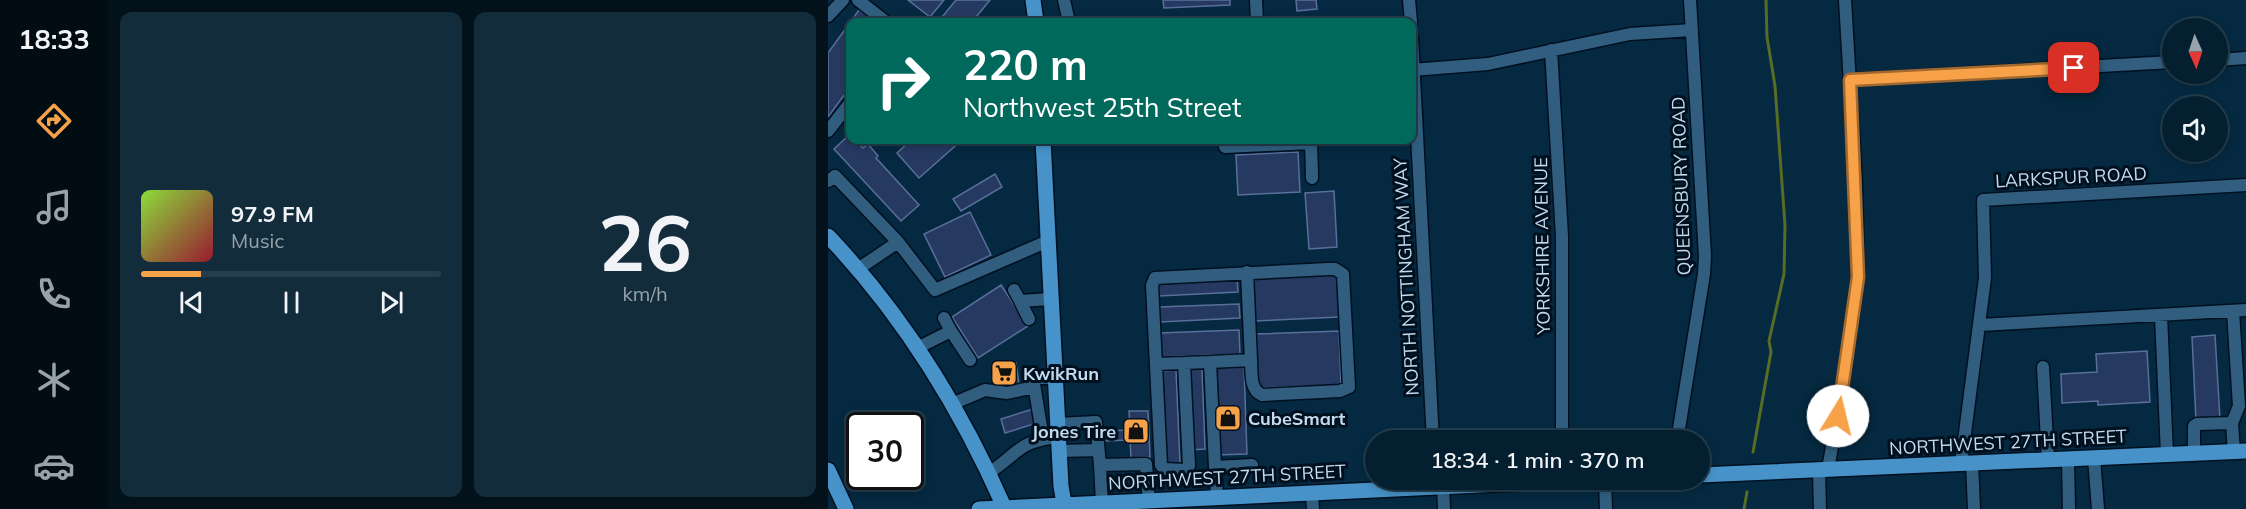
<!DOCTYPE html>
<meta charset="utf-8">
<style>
:root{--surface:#041f30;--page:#122c3c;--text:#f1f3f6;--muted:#97a2ab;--line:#253d4c;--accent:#f7a149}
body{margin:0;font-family:Mulish,sans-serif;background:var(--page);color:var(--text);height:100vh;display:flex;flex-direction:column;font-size:22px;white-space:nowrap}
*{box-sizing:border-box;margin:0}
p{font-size:20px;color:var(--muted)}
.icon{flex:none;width:33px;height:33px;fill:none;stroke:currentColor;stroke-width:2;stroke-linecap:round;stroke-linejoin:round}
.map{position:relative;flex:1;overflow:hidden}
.panel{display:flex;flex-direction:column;gap:12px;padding:12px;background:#02111a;width:720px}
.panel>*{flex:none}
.hud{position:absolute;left:18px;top:18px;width:570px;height:126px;border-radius:12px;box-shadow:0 3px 9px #0003,0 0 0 2px var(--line);background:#00695c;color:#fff;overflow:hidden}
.needle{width:39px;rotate:177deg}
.tools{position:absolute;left:1334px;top:18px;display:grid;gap:12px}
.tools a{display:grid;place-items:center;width:66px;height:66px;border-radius:50%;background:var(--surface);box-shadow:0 3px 9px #0003,0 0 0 2px var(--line);font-size:30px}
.speed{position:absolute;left:18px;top:412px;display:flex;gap:12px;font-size:30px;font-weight:700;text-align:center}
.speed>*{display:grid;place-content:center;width:78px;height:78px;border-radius:50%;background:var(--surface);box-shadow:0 3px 9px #0003,0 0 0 2px var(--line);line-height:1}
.speed .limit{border:3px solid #111;border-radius:9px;background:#fff;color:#111}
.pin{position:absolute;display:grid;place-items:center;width:51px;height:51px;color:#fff;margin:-26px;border-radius:12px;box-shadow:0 3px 9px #0006}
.me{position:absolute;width:66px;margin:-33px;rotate:9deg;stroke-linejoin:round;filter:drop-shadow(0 0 4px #0008)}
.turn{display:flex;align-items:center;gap:21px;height:126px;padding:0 18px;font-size:27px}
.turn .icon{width:78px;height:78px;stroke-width:2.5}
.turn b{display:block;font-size:42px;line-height:51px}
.panel .widget{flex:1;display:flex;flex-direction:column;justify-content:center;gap:9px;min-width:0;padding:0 21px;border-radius:12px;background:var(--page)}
.panel .dial{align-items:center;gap:0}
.dial b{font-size:78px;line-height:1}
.song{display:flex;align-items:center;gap:18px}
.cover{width:72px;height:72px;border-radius:9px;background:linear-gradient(135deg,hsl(90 70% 55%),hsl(350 70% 35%))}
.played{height:6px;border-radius:3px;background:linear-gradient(90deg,var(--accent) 20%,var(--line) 20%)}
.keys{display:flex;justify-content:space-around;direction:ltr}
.panel .tiles{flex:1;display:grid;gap:12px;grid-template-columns:repeat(2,1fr)}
.trip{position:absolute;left:537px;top:430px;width:345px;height:60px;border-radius:30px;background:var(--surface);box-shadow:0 3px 9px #0003,0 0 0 2px var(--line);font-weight:600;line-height:60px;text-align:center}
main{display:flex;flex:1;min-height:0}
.tab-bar{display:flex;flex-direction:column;width:108px;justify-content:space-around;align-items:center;background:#020c13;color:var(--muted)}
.tab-bar .icon{width:42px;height:42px}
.tab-bar .selected{color:var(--accent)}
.tab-bar b{font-size:27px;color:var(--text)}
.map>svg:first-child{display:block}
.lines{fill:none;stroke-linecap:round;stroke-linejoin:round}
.stream{stroke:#586c26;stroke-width:3}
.building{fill:#263961;stroke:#596f9b;stroke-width:1.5}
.minor-casing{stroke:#001020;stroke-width:15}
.major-casing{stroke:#001020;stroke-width:18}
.minor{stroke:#315e7f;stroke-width:12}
.major{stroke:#4792c8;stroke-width:15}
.route-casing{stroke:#a1692f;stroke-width:15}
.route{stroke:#f7a149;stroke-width:10}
.labels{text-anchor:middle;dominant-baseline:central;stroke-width:6;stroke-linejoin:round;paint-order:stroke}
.street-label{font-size:18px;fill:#c3dbee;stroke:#01101e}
.poi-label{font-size:18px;font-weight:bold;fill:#c3dbee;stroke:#01101e;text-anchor:start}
</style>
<main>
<nav class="tab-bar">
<b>18:33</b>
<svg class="icon selected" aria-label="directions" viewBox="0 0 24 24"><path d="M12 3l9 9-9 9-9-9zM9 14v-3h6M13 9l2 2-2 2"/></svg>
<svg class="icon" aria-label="music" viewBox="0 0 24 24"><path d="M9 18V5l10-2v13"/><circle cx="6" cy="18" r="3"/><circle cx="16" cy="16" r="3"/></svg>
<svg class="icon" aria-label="phone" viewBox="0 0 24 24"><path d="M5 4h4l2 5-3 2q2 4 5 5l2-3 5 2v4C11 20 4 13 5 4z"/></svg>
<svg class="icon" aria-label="climate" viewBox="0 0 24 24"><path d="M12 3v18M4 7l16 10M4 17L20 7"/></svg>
<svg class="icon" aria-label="car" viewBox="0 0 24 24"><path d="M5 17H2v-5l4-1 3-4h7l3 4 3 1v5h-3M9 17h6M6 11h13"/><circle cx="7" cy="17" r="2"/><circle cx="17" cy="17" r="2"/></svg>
</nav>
<section class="panel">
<div class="tiles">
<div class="widget">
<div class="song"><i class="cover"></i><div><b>97.9 FM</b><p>Music</p></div></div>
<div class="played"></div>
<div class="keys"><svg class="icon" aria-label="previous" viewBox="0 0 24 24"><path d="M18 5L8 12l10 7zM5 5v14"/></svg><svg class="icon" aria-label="pause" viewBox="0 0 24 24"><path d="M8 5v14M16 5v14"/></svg><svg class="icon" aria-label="next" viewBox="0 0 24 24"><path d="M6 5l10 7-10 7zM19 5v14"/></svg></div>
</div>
<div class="widget dial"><b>26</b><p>km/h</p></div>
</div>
</section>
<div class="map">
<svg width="1418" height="509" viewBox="0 0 1418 509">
<rect width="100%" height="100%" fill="#052940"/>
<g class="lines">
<path class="stream" d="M925 452 943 352 941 341 956 274 957 225 947 86 939 37 938 0
M916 509 919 492"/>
</g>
<path class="building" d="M80 0H116L102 17Z
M128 0H162L144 22H110Z
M335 0H402V5L336 8Z
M468 0H488L489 9 469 11Z
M31 10 48 22H22V87L0 117V53Z
M22 134V140H27L35 148 40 144 50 156 48 158 91 205 73 221 6 149Z
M83 140H134L91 178 69 153Z
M470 152 472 192 410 195 408 155Z
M167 174 174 187 133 211 125 199Z
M506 191 509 247 481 249 477 193Z
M142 212 163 255 117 277 96 234Z
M509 272 511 317 426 321 424 276Z
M409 278 410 292 331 296 330 281Z
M173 285 200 326 150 358 124 317Z
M411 304 412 318 332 322 331 307Z
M411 330 412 354 332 357 331 333Z
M511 331 513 385 429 388 427 334Z
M1387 335 1392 419 1368 421 1364 337Z
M1319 351 1322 402 1270 405V401L1234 403 1233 374 1269 372 1268 354Z
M188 363 191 384 167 388 164 367Z
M416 367 419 454 388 455 385 368Z
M360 369H374L377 449 363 450Z
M348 370 352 464H338L334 371Z
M205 409 209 423 177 433 173 419Z
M301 411H320L322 457 303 458 302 440 275 441 274 431 302 430Z"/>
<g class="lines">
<defs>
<path id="minor" d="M30 0 58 22
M236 0 241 22
M428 0 429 22
M581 0 583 22
M0 16 15 0
M584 39 605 441
M723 50 734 236V441
M1389 60 1418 58
M584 70 660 64 802 34 864 30
M1022 80 1344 62
M0 131 22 103
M396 140 397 147 483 143
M483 140 484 178
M0 181 7 176 70 242 30 269
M70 242 107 290 220 241
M419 272 423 360
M186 290 192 301 223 299
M192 301 201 319
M1405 311 1411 406 1404 423 1406 452
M1333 315 1339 455
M116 318 123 331
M1152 325 1418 310
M89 348 123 331 142 360
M382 362 356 363 361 466 358 470 336 469 333 465 324 285 327 278 500 269H507L515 274 521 387 512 391 434 395C421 389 424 372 423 360L382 362 387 467
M328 364 356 363
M1215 367 1220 460
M124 404 157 390 179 393 206 387
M230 424 268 422 272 465
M215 439 205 378H227
M849 441 876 274 877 256 862 0
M231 451 270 450
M1366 453V426L1369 424 1404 423
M1266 458 1270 509
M1240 459 1241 509
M1144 463 1146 509
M1133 464 1157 278 1155 200 1418 185
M1000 469 1013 397 1030 277 1028 184 1017 0
M991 470 992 509
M160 473C186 458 189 442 223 438
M777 480 778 509
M615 486 616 509
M484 492 485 509
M389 496 387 467 424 465
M274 503 272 465 318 464 321 501"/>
<path id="major" d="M205 0 208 22
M215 140 233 486 237 509
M0 236C75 315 133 409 177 509
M0 470 18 509
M872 475 1418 451
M151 509 757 480"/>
</defs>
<use href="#minor" class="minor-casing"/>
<use href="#major" class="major-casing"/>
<use href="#minor" class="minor"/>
<use href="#major" class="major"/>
</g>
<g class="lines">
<defs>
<path id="route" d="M1010 416 1030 277 1022 80 1246 68"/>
</defs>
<use href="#route" class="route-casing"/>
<use href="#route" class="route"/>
</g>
<defs>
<symbol id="supermarket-square" viewBox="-11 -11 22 22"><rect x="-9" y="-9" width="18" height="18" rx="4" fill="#f7a149" stroke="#01101e"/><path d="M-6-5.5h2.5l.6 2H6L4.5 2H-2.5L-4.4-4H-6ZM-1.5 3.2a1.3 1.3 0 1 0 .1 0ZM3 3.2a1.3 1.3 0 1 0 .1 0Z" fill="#111"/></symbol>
<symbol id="shop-square" viewBox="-11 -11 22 22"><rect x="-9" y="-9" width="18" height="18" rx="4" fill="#f7a149" stroke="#01101e"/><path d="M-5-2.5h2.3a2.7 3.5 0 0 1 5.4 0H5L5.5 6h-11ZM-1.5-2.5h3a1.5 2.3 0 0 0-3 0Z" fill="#111"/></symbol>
</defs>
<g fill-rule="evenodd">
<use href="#supermarket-square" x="161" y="358" width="30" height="30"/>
<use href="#shop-square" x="385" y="403" width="30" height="30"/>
<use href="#shop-square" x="293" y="416" width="30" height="30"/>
</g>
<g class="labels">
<g class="street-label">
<text transform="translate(1243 177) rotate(-3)">LARKSPUR ROAD</text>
<text transform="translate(853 186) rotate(-92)">QUEENSBURY ROAD</text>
<text transform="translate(714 246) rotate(-91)">YORKSHIRE AVENUE</text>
<text transform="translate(578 277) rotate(-93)">NORTH NOTTINGHAM WAY</text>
<text transform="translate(1180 442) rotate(-3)">NORTHWEST 27TH STREET</text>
<text transform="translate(399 477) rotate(-3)">NORTHWEST 27TH STREET</text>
</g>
<g class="poi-label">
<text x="195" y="373">KwikRun</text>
<text x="420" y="418">CubeSmart</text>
<text x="288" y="431" text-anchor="end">Jones Tire</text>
</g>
</g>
</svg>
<div class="tools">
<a><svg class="needle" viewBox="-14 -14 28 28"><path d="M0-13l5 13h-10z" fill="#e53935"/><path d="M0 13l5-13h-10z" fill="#97a2ab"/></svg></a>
<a><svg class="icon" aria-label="sound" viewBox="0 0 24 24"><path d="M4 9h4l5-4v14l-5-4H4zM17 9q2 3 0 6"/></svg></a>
</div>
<div class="speed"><div class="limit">30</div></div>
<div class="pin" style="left:1246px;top:68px;background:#d93025"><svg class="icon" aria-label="arrive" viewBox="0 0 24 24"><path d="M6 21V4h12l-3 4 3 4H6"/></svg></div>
<svg class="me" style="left:1010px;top:416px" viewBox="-20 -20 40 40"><circle r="19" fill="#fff"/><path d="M0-13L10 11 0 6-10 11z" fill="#f7a149"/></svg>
<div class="trip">18:34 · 1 min · 370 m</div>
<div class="hud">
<div class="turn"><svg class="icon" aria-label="right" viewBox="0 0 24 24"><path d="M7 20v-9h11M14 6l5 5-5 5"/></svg><div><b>220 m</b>Northwest 25th Street</div></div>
</div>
</div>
</main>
